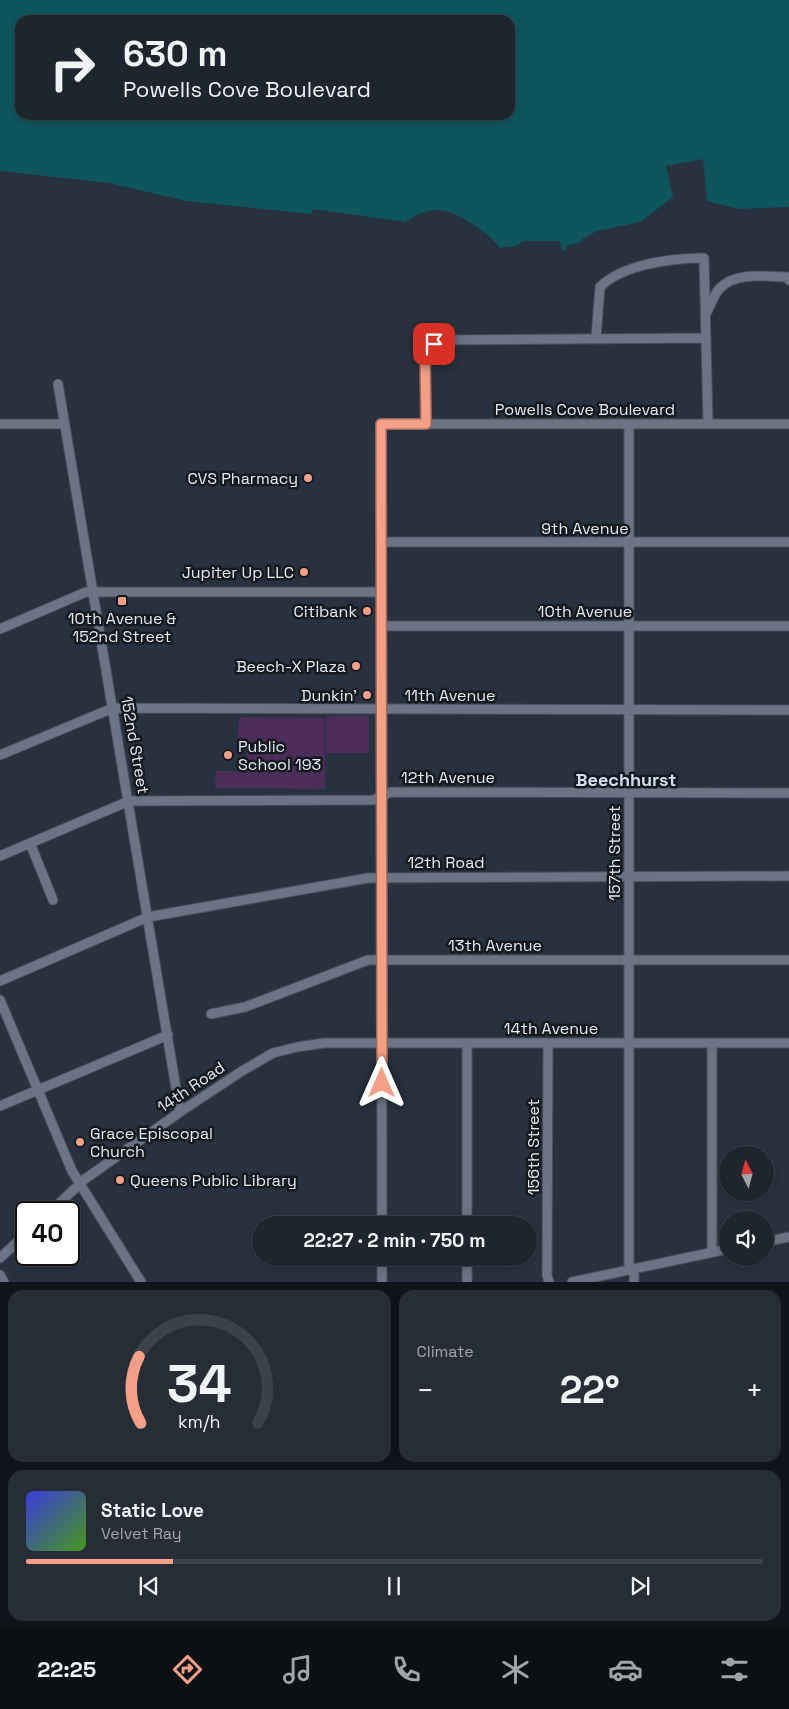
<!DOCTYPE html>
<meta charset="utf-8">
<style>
:root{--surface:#1e252f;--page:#262d37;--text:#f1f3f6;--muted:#a1a5aa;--line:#3c424b;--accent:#f49f86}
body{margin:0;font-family:"Space Grotesk",sans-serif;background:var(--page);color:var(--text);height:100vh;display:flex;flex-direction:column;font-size:19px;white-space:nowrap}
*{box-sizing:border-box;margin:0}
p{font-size:16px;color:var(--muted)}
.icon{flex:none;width:28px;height:28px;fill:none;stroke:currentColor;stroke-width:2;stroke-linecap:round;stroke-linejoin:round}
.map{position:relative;height:1282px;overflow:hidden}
.sheet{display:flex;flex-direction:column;gap:8px;padding:8px;background:#10141a;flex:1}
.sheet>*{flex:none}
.guide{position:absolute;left:15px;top:15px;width:500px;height:105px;border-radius:15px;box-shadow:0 2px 8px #0003,0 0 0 1px var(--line);background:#1e252f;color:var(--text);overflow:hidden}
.needle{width:32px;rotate:354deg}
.controls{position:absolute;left:719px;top:1146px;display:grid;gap:10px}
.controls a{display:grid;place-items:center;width:55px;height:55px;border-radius:50%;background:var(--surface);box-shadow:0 2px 8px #0003,0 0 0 1px var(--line);font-size:25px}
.speed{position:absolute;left:15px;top:1201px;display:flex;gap:10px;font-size:25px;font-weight:700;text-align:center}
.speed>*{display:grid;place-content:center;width:65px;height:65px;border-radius:50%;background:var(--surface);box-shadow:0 2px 8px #0003,0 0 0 1px var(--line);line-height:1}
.speed .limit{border:2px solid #111;border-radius:8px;background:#fff;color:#111}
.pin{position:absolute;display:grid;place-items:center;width:42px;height:42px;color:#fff;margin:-21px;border-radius:10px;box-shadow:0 2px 8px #0006}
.me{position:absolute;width:55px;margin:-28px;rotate:0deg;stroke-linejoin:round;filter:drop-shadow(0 0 4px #0008)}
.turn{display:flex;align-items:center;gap:18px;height:105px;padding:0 25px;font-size:22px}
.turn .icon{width:65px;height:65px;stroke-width:2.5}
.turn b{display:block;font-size:35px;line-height:42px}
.big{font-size:38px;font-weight:700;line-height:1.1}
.sheet .card{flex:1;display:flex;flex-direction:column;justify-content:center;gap:8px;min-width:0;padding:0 18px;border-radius:15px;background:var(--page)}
.sheet .dial{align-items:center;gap:0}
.dial svg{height:130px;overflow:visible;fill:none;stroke:var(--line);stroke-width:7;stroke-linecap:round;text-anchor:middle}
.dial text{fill:var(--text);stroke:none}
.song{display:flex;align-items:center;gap:15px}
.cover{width:60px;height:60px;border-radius:8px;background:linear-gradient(135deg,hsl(240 70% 55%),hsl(100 70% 35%))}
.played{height:5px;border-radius:2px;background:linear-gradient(90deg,var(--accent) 20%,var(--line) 20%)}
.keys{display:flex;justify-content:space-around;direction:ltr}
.heat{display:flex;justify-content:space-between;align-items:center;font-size:28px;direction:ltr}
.sheet .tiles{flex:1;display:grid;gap:8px;grid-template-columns:1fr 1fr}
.card:last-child{grid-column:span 2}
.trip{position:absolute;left:252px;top:1216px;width:285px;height:50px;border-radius:25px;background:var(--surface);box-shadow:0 2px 8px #0003,0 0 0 1px var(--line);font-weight:700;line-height:50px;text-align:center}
.dock{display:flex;height:80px;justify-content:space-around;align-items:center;background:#0c0f13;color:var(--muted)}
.dock .icon{width:35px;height:35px}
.dock .on{color:var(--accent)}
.dock b{font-size:22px;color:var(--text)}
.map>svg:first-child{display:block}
.green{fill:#4c2d5a}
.water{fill:#0e565c;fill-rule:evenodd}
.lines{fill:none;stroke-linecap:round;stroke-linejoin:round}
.minor-casing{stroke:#48505b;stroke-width:11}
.minor{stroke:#6a7484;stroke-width:9}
.route-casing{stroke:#9f6757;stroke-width:12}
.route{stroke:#f49f86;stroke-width:9}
.poi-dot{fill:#f49f86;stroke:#15191f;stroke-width:2}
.labels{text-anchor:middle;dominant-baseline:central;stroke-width:5;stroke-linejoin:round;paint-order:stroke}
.street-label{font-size:16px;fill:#e5ebf4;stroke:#15191f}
.poi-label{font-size:16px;fill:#e5ebf4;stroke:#15191f;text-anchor:end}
.neighbourhood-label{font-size:18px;font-weight:bold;fill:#d3dff1;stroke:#15191f}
</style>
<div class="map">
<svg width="789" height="1282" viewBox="0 0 789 1282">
<rect width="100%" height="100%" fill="#28313f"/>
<path class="green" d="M326 716H369V753H326Z
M239 717 325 718V789L215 788 216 771H247V745H238Z"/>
<path class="water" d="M0 0H789V207L739 209 707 201 703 159 666 166 673 197 640 222 597 231 582 239 581 242 566 246V250H562L560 241H523L516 246 500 248C489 233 456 210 438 210 427 209 414 216 405 222L313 209 311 214 187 201 109 183 0 171ZM20 20H510V115H20Z"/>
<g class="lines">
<defs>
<path id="minor" d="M707 312C711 304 714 294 720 288 737 271 768 277 789 277V280
M596 338 600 287C623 264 673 258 704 258L708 424
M58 384 180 1112
M0 424H65
M427 424 425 354 441 340 706 338
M629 424V1264L634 1274V1282
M381 542H789
M381 626H789
M0 629 86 592H381
M0 755 113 708 789 710
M30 843 53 900
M0 856 129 801 373 800 391 792 789 793
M0 981 148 917 368 878 789 876
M0 1000 72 1171 141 1282
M211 1014 245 1007 368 960H789
M467 1043V1225
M548 1043 547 1275 549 1282
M712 1043V1252
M0 1106 168 1035
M50 1212 85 1179 180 1112 242 1071 273 1053 297 1047 324 1043H789
M382 1225 381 424H789
M765 1242 789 1237
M0 1258 26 1234
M467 1258V1282
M0 1275 4 1282
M382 1282V1258
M572 1282 728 1249"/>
</defs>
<use href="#minor" class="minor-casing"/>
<use href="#minor" class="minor"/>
</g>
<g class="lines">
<defs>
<path id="route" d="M382 1083 381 424H426L425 354 434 344"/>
</defs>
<use href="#route" class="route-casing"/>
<use href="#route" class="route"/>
</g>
<g class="poi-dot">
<circle cx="308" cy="478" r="5"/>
<circle cx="304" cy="572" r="5"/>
<rect x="117" y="596" width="10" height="10" rx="2.5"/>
<circle cx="367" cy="611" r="5"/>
<circle cx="356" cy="666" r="5"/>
<circle cx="367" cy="695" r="5"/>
<circle cx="228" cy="755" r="5"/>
<circle cx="80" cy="1142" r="5"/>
<circle cx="120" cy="1180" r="5"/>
</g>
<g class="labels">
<g class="street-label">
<text x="585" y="409">Powells Cove Boulevard</text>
<text x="585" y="528">9th Avenue</text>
<text x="585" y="611">10th Avenue</text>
<text x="450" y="695">11th Avenue</text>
<text transform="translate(135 745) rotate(80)">152nd Street</text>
<text x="448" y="777">12th Avenue</text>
<text transform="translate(614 853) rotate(-90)">157th Street</text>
<text x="446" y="862">12th Road</text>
<text x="495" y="945">13th Avenue</text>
<text x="551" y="1028">14th Avenue</text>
<text transform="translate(191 1087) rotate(-34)">14th Road</text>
<text transform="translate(533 1147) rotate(-90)">156th Street</text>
</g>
<g class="poi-label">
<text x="298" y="478">CVS Pharmacy</text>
<text x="294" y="572">Jupiter Up LLC</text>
<text x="357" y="611">Citibank</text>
<text x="122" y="618" text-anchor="middle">10th Avenue &amp;<tspan x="122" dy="18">152nd Street</tspan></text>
<text x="346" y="666">Beech-X Plaza</text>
<text x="357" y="695">Dunkin'</text>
<text x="238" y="746" text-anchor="start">Public<tspan x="238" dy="18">School 193</tspan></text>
<text x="90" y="1133" text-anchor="start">Grace Episcopal<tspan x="90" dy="18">Church</tspan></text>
<text x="130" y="1180" text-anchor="start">Queens Public Library</text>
</g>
<g class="neighbourhood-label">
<text x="626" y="779">Beechhurst</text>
</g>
</g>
</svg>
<div class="controls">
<a><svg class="needle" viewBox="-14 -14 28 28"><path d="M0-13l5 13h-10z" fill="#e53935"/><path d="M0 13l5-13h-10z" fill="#a1a5aa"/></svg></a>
<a><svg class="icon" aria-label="sound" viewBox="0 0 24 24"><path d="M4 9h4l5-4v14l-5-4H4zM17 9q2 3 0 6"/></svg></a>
</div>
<div class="speed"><div class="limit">40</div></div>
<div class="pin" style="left:434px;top:344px;background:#d93025"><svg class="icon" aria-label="arrive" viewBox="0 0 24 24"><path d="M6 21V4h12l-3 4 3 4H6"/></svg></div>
<svg class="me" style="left:382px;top:1083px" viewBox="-20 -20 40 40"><path d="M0-17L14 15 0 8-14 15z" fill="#f49f86" stroke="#fff" stroke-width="4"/></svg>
<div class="trip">22:27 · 2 min · 750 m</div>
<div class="guide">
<div class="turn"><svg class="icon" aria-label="right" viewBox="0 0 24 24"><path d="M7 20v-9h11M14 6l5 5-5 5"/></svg><div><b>630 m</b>Powells Cove Boulevard</div></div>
</div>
</div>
<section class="sheet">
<div class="tiles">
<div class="card dial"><svg viewBox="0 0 100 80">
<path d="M14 69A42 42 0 1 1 86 69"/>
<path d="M14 69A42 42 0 0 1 13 28" stroke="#f49f86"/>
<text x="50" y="56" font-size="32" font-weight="700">34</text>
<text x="50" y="72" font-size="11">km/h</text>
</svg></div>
<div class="card"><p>Climate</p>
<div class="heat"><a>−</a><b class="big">22°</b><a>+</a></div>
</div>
<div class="card">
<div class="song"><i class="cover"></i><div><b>Static Love</b><p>Velvet Ray</p></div></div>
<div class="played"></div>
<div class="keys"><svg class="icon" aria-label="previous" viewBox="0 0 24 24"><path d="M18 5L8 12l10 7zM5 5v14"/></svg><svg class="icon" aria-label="pause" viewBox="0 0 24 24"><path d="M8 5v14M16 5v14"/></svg><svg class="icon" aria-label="next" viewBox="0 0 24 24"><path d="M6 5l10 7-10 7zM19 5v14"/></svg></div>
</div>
</div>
</section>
<nav class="dock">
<b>22:25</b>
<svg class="icon on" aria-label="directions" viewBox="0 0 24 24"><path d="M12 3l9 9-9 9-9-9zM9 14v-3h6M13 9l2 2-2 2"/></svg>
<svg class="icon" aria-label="music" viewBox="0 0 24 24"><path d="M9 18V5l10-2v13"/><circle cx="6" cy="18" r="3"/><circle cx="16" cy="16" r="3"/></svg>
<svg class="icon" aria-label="phone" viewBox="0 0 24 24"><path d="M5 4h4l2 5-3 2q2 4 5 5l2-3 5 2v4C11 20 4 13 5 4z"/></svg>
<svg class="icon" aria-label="climate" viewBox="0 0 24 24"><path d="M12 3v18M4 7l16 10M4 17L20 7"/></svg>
<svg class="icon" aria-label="car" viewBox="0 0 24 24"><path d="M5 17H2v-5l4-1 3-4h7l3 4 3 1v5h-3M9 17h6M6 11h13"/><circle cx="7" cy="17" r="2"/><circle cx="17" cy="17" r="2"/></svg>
<svg class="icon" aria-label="filters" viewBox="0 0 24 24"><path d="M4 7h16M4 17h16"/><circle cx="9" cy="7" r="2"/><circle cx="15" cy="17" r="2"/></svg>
</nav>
